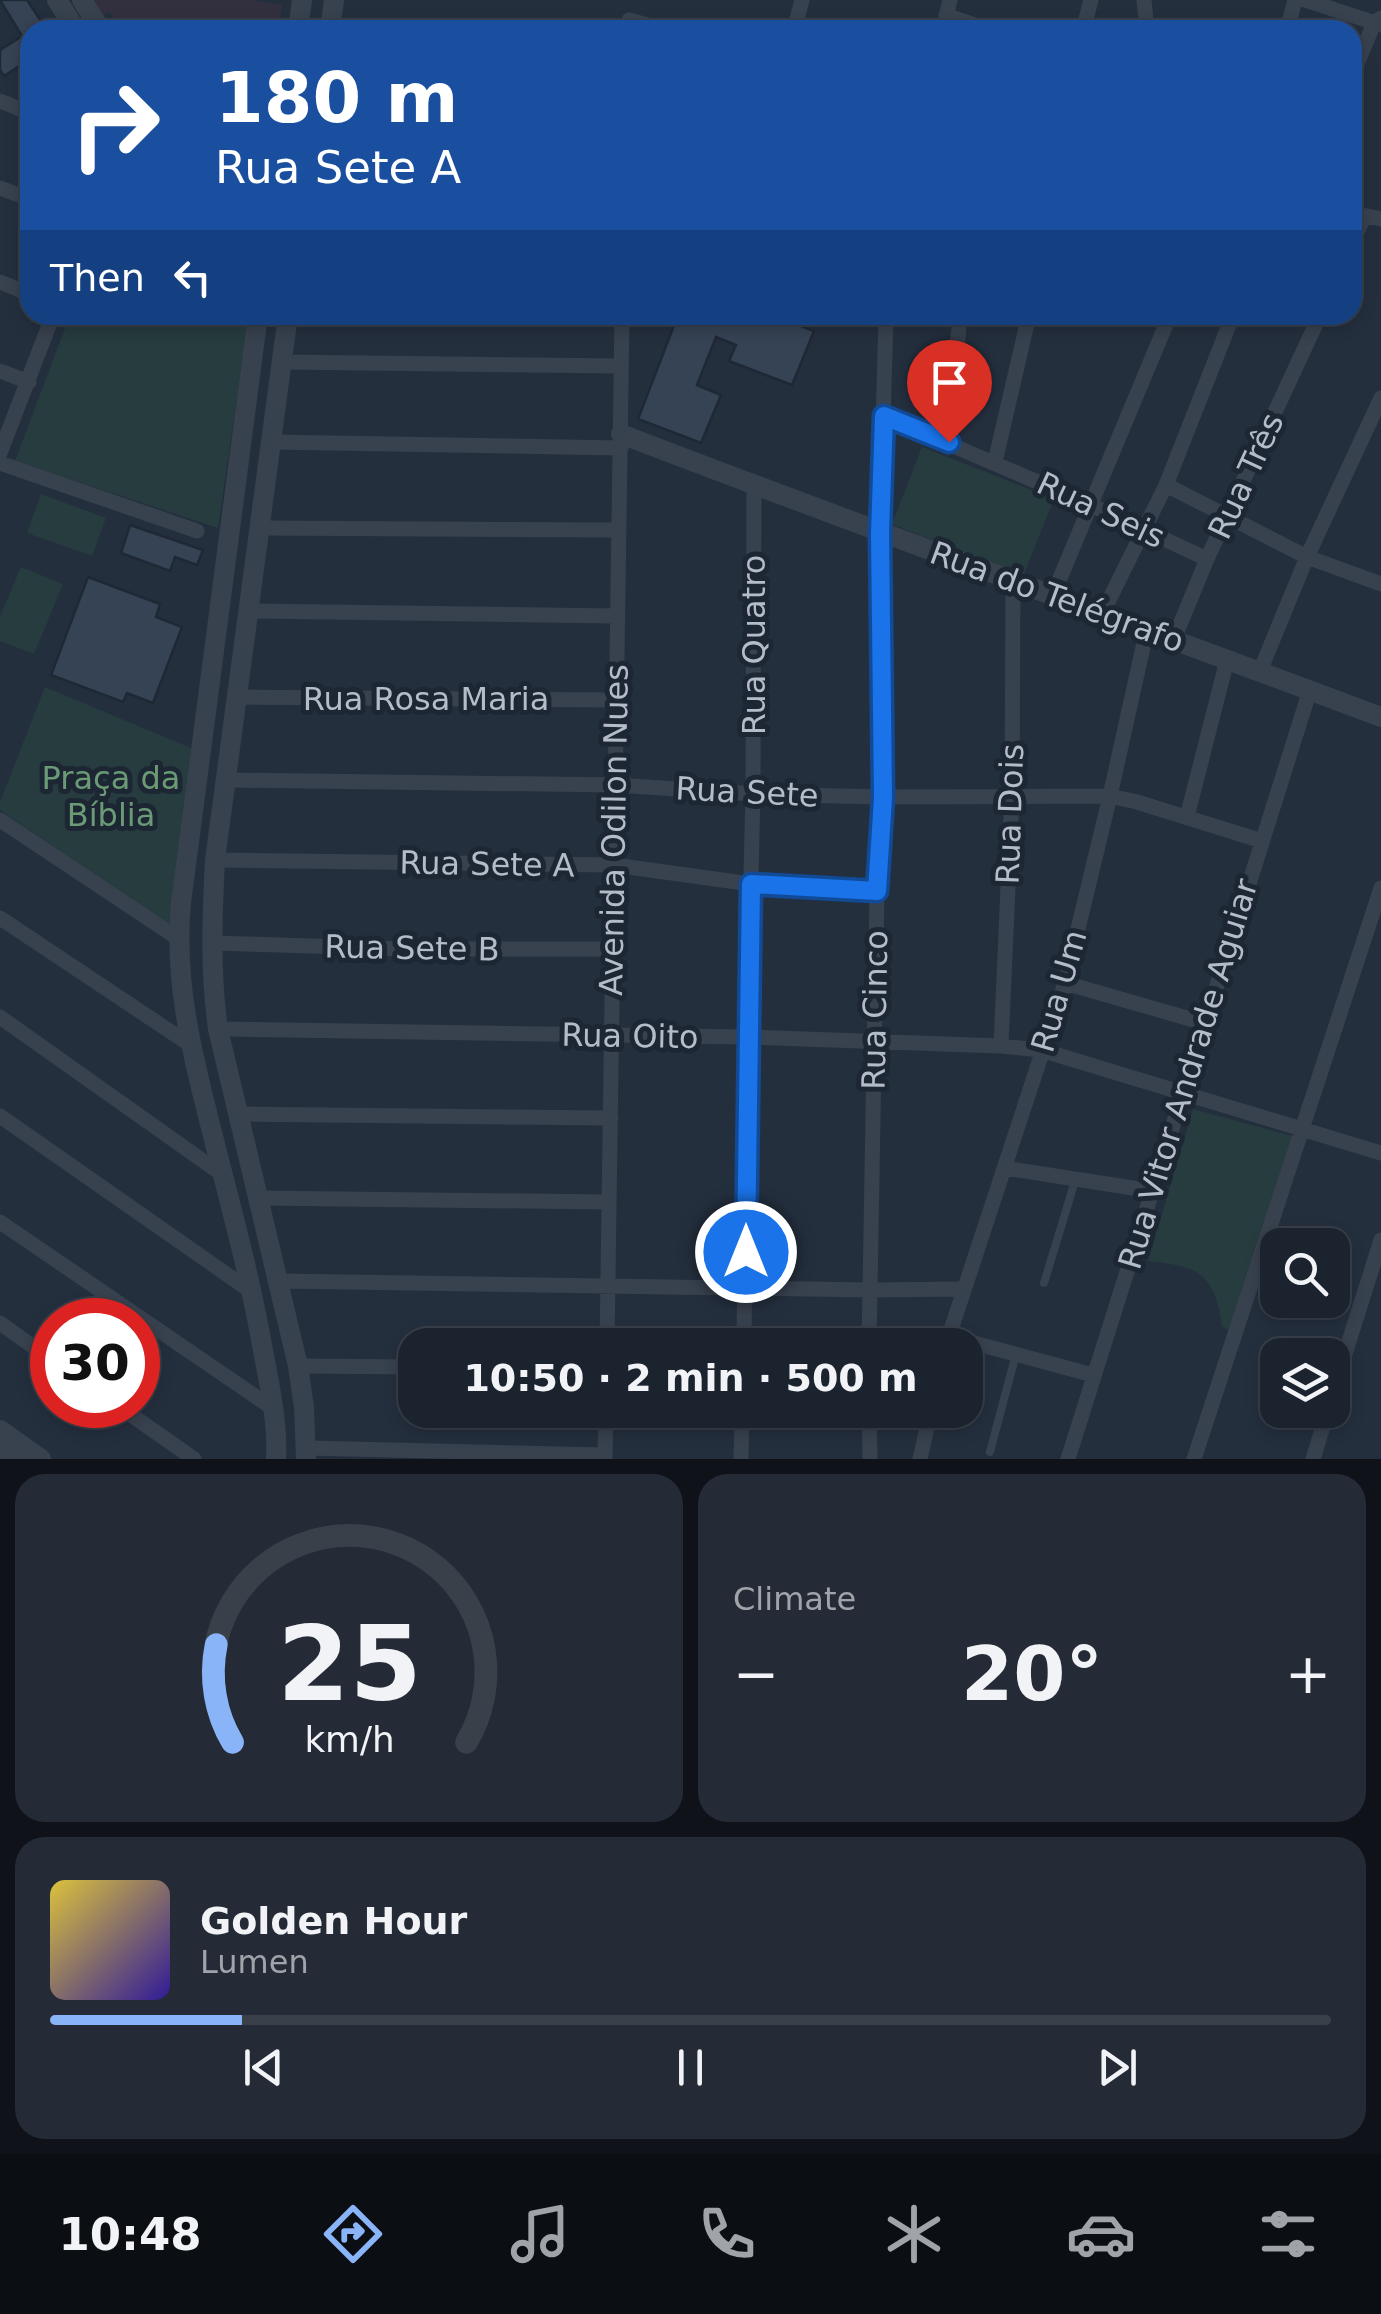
<!DOCTYPE html>
<meta charset="utf-8">
<style>
:root{--surface:#1b232e;--page:#242b36;--text:#f1f3f6;--muted:#a0a4aa;--line:#39404a;--accent:#8ab4f8}
body{margin:0;font-family:"DejaVu Sans",sans-serif;background:var(--page);color:var(--text);height:100vh;display:flex;flex-direction:column;font-size:38px;white-space:nowrap}
*{box-sizing:border-box;margin:0}
p{font-size:32px;color:var(--muted)}
.icon{flex:none;width:55px;height:55px;fill:none;stroke:currentColor;stroke-width:2;stroke-linecap:round;stroke-linejoin:round}
.map{position:relative;height:1459px;overflow:hidden}
.side{display:flex;flex-direction:column;gap:15px;padding:15px;background:#0f1319;flex:1}
.side>*{flex:none}
.top-card{position:absolute;left:20px;top:20px;width:1342px;height:305px;border-radius:30px;box-shadow:0 5px 15px #0003,0 0 0 2px var(--line);background:#1a4fa0;color:#fff;overflow:hidden}
.buttons{position:absolute;left:1260px;top:1228px;display:grid;gap:20px}
.buttons a{display:grid;place-items:center;width:90px;height:90px;border-radius:20px;background:var(--surface);box-shadow:0 5px 15px #0003,0 0 0 2px var(--line);font-size:50px}
.speed{position:absolute;left:30px;top:1298px;display:flex;gap:20px;font-size:50px;font-weight:700;text-align:center}
.speed>*{display:grid;place-content:center;width:130px;height:130px;border-radius:50%;background:var(--surface);box-shadow:0 5px 15px #0003,0 0 0 2px var(--line);line-height:1}
.speed .limit{border:15px solid #d22;background:#fff;color:#111}
.pin{position:absolute;display:grid;place-items:center;width:85px;height:85px;color:#fff;margin:-102px -42px;border-radius:50% 50% 50% 0;rotate:-45deg;box-shadow:0 0 10px #0007}
.pin .icon{rotate:45deg}
.me{position:absolute;width:110px;margin:-55px;rotate:0deg;stroke-linejoin:round;filter:drop-shadow(0 0 8px #0008)}
.turn{display:flex;align-items:center;gap:35px;height:210px;padding:0 30px;font-size:45px}
.turn .icon{width:130px;height:130px;stroke-width:2.5}
.turn b{display:block;font-size:70px;line-height:85px}
.then{display:flex;align-items:center;height:95px;padding:0 30px;background:#0003;gap:20px;font-size:38px}
.big{font-size:75px;font-weight:600;line-height:1.1}
.side .card{flex:1;display:flex;flex-direction:column;justify-content:center;gap:15px;min-width:0;padding:0 35px;border-radius:30px;background:var(--page)}
.side .dial{align-items:center;gap:0}
.dial svg{height:260px;overflow:visible;fill:none;stroke:var(--line);stroke-width:7;stroke-linecap:round;text-anchor:middle}
.dial text{fill:var(--text);stroke:none}
.song{display:flex;align-items:center;gap:30px}
.cover{width:120px;height:120px;border-radius:15px;background:linear-gradient(135deg,hsl(50 70% 55%),hsl(250 70% 35%))}
.played{height:10px;border-radius:5px;background:linear-gradient(90deg,var(--accent) 15%,var(--line) 15%)}
.keys{display:flex;justify-content:space-around;direction:ltr}
.heat{display:flex;justify-content:space-between;align-items:center;font-size:55px;direction:ltr}
.side .tiles{flex:1;display:grid;gap:15px;grid-template-columns:1fr 1fr}
.card:last-child{grid-column:span 2}
.trip{position:absolute;left:398px;top:1328px;width:585px;height:100px;border-radius:30px;background:var(--surface);box-shadow:0 5px 15px #0003,0 0 0 2px var(--line);font-weight:600;line-height:100px;text-align:center}
.menu{display:flex;height:160px;justify-content:space-around;align-items:center;background:#0b0e12;color:var(--muted)}
.menu .icon{width:70px;height:70px}
.menu .on{color:var(--accent)}
.menu b{font-size:45px;color:var(--text)}
.map>svg:first-child{display:block}
.medical{fill:#32303f}
.green{fill:#263c3f}
.building{fill:#364354;stroke:#1f2835;stroke-width:2.5}
.lines{fill:none;stroke-linecap:round;stroke-linejoin:round}
.service{stroke:#38414e;stroke-width:8}
.minor{stroke:#38414e;stroke-width:15}
.tertiary{stroke:#38414e;stroke-width:20}
.route-casing{stroke:#114b97;stroke-width:25}
.route{stroke:#1a73e8;stroke-width:18}
.labels{text-anchor:middle;dominant-baseline:central;stroke-width:10;stroke-linejoin:round;paint-order:stroke}
.street-label{font-size:32px;fill:#b4bcc9;stroke:#1d2633}
.park-label{font-size:32px;fill:#6b9a76;stroke:#1d2633}
</style>
<div class="map">
<svg width="1381" height="1459" viewBox="0 0 1381 1459">
<rect width="100%" height="100%" fill="#242f3e"/>
<path class="medical" d="M90 0H250L282 5 279 30H121L110 12 100 17Z"/>
<path class="green" d="M70 315H249L218 528 15 461Z
M922 447 1054 499 1023 576 892 524Z
M41 494 106 518 92 556 27 533Z
M21 567 63 584 34 654 0 641V616Z
M45 687 191 748 174 929 0 810V802Z
M1193 1109 1296 1137 1232 1332 1222 1326C1215 1273 1198 1266 1148 1261Z"/>
<path class="building" d="M0 0H27L47 30H30V59L4 76 0 70V50L22 36Z
M678 315H773L814 331 792 385 729 361 736 345 716 337 697 385 721 395 701 443 638 419Z
M130 525 203 550 197 565 175 557 170 571 121 553Z
M88 577 160 604 156 617 182 627 153 703 127 693 123 702 51 675Z"/>
<g class="lines">
<path class="service" d="M1044 1283 1075 1181
M990 1452 1016 1354"/>
<path class="minor" d="M1144 0 1147 30
M1305 0 1381 25
M946 15 990 30
M629 20 667 30
M299 26 487 30
M794 30 802 0
M943 30 950 0
M1083 30 1091 0
M1287 30 1295 0
M1352 76 1374 23 1381 18
M0 101 30 113
M0 188 30 199
M1352 213 1381 219
M1352 243 1364 217
M0 282 30 294
M281 362 621 366
M0 371 29 382
M884 416 1091 505 1207 559
M271 442 621 448
M949 442 960 315
M0 453 53 315
M995 462 1029 315
M0 463 197 531
M1166 485 1307 557 1381 584
M261 528 619 530
M1053 595 1170 315
M249 611 618 616
M1103 612 1166 485 1233 315
M1174 639 1207 559 1320 315
M1260 671 1307 557 1381 398
M237 697 616 700
M225 780 616 785 753 794 883 797 1110 796 1137 802 1262 841
M1187 817 1227 660
M0 820 179 939
M215 860 614 865 751 884 877 891
M0 918 189 1044
M211 943 409 949H613
M1065 983 1204 1023
M0 1017 223 1175
M218 1029 747 1037 1001 1046 1041 1050 1381 1153
M1001 1046 1012 795 1013 581
M237 1114 611 1118
M0 1116 252 1292
M1005 1168 1152 1191
M259 1198 608 1202
M0 1222 274 1409
M279 1281 870 1290 963 1289
M0 1323 52 1360
M948 1336 1093 1375
M607 1345 622 315
M744 1345 747 1037 753 794 754 485
M869 1345 877 891 883 797 880 533 886 315
M946 1345 1065 983 1110 796 1147 629
M298 1366 415 1367
M1332 1395 1381 1240
M117 1405 194 1459
M869 1410 870 1459
M307 1448 605 1455
M605 1459 606 1410
M741 1459 742 1410
M920 1459 931 1410
M1068 1459 1310 690
M1194 1459 1381 888
M1313 1459 1328 1410"/>
<path class="tertiary" d="M57 0 76 30
M82 0 101 30
M298 30 302 0
M330 30 334 0
M258 315 181 903C173 986 195 1065 215 1144 232 1211 250 1277 262 1345 269 1383 278 1421 276 1459
M288 315 215 860C212 919 210 971 218 1029L298 1366 304 1407 306 1459
M621 434C873 531 1128 622 1381 717
M0 1430 41 1459
M0 1449 13 1459"/>
</g>
<g class="lines">
<defs>
<path id="route" d="M746 1252 751 884 877 891 883 798 880 534 884 416 949 442"/>
</defs>
<use href="#route" class="route-casing"/>
<use href="#route" class="route"/>
</g>
<g class="labels">
<g class="street-label">
<text transform="translate(1246 476) rotate(-65)">Rua Três</text>
<text transform="translate(1101 510) rotate(25)">Rua Seis</text>
<text transform="translate(1057 597) rotate(20)">Rua do Telégrafo</text>
<text transform="translate(754 645) rotate(-90)">Rua Quatro</text>
<text x="426" y="699">Rua Rosa Maria</text>
<text transform="translate(747 792) rotate(3)">Rua Sete</text>
<text transform="translate(1010 814) rotate(-88)">Rua Dois</text>
<text transform="translate(614 830) rotate(-89)">Avenida Odilon Nues</text>
<text transform="translate(487 864) rotate(1)">Rua Sete A</text>
<text transform="translate(412 948) rotate(1)">Rua Sete B</text>
<text transform="translate(1059 991) rotate(-74)">Rua Um</text>
<text transform="translate(875 1010) rotate(-89)">Rua Cinco</text>
<text transform="translate(630 1036) rotate(1)">Rua Oito</text>
<text transform="translate(1188 1074) rotate(-73)">Rua Vitor Andrade Aguiar</text>
</g>
<g class="park-label">
<text x="111" y="778">Praça da<tspan x="111" dy="37">Bíblia</tspan></text>
</g>
</g>
</svg>
<div class="buttons">
<a><svg class="icon" aria-label="search" viewBox="0 0 24 24"><circle cx="10" cy="10" r="6"/><path d="M15 15l6 6"/></svg></a>
<a><svg class="icon" aria-label="layers" viewBox="0 0 24 24"><path d="M12 4l9 5-9 5-9-5zM3 14l9 5 9-5"/></svg></a>
</div>
<div class="speed"><div class="limit">30</div></div>
<div class="pin" style="left:949px;top:442px;background:#d93025"><svg class="icon" aria-label="arrive" viewBox="0 0 24 24"><path d="M6 21V4h12l-3 4 3 4H6"/></svg></div>
<svg class="me" style="left:746px;top:1252px" viewBox="-20 -20 40 40"><circle r="17" fill="#1a73e8" stroke="#fff" stroke-width="3"/><path d="M0-11L8 9 0 5-8 9z" fill="#fff"/></svg>
<div class="trip">10:50 · 2 min · 500 m</div>
<div class="top-card">
<div class="turn"><svg class="icon" aria-label="right" viewBox="0 0 24 24"><path d="M7 20v-9h11M14 6l5 5-5 5"/></svg><div><b>180 m</b>Rua Sete A</div></div>
<div class="then">Then<svg class="icon" aria-label="left" viewBox="0 0 24 24"><path d="M17 20v-9H6M10 6l-5 5 5 5"/></svg></div>
</div>
</div>
<section class="side">
<div class="tiles">
<div class="card dial"><svg viewBox="0 0 100 80">
<path d="M14 69A42 42 0 1 1 86 69"/>
<path d="M14 69A42 42 0 0 1 9 39" stroke="#8ab4f8"/>
<text x="50" y="56" font-size="32" font-weight="700">25</text>
<text x="50" y="72" font-size="11">km/h</text>
</svg></div>
<div class="card"><p>Climate</p>
<div class="heat"><a>−</a><b class="big">20°</b><a>+</a></div>
</div>
<div class="card">
<div class="song"><i class="cover"></i><div><b>Golden Hour</b><p>Lumen</p></div></div>
<div class="played"></div>
<div class="keys"><svg class="icon" aria-label="previous" viewBox="0 0 24 24"><path d="M18 5L8 12l10 7zM5 5v14"/></svg><svg class="icon" aria-label="pause" viewBox="0 0 24 24"><path d="M8 5v14M16 5v14"/></svg><svg class="icon" aria-label="next" viewBox="0 0 24 24"><path d="M6 5l10 7-10 7zM19 5v14"/></svg></div>
</div>
</div>
</section>
<nav class="menu">
<b>10:48</b>
<svg class="icon on" aria-label="directions" viewBox="0 0 24 24"><path d="M12 3l9 9-9 9-9-9zM9 14v-3h6M13 9l2 2-2 2"/></svg>
<svg class="icon" aria-label="music" viewBox="0 0 24 24"><path d="M9 18V5l10-2v13"/><circle cx="6" cy="18" r="3"/><circle cx="16" cy="16" r="3"/></svg>
<svg class="icon" aria-label="phone" viewBox="0 0 24 24"><path d="M5 4h4l2 5-3 2q2 4 5 5l2-3 5 2v4C11 20 4 13 5 4z"/></svg>
<svg class="icon" aria-label="climate" viewBox="0 0 24 24"><path d="M12 3v18M4 7l16 10M4 17L20 7"/></svg>
<svg class="icon" aria-label="car" viewBox="0 0 24 24"><path d="M5 17H2v-5l4-1 3-4h7l3 4 3 1v5h-3M9 17h6M6 11h13"/><circle cx="7" cy="17" r="2"/><circle cx="17" cy="17" r="2"/></svg>
<svg class="icon" aria-label="filters" viewBox="0 0 24 24"><path d="M4 7h16M4 17h16"/><circle cx="9" cy="7" r="2"/><circle cx="15" cy="17" r="2"/></svg>
</nav>
